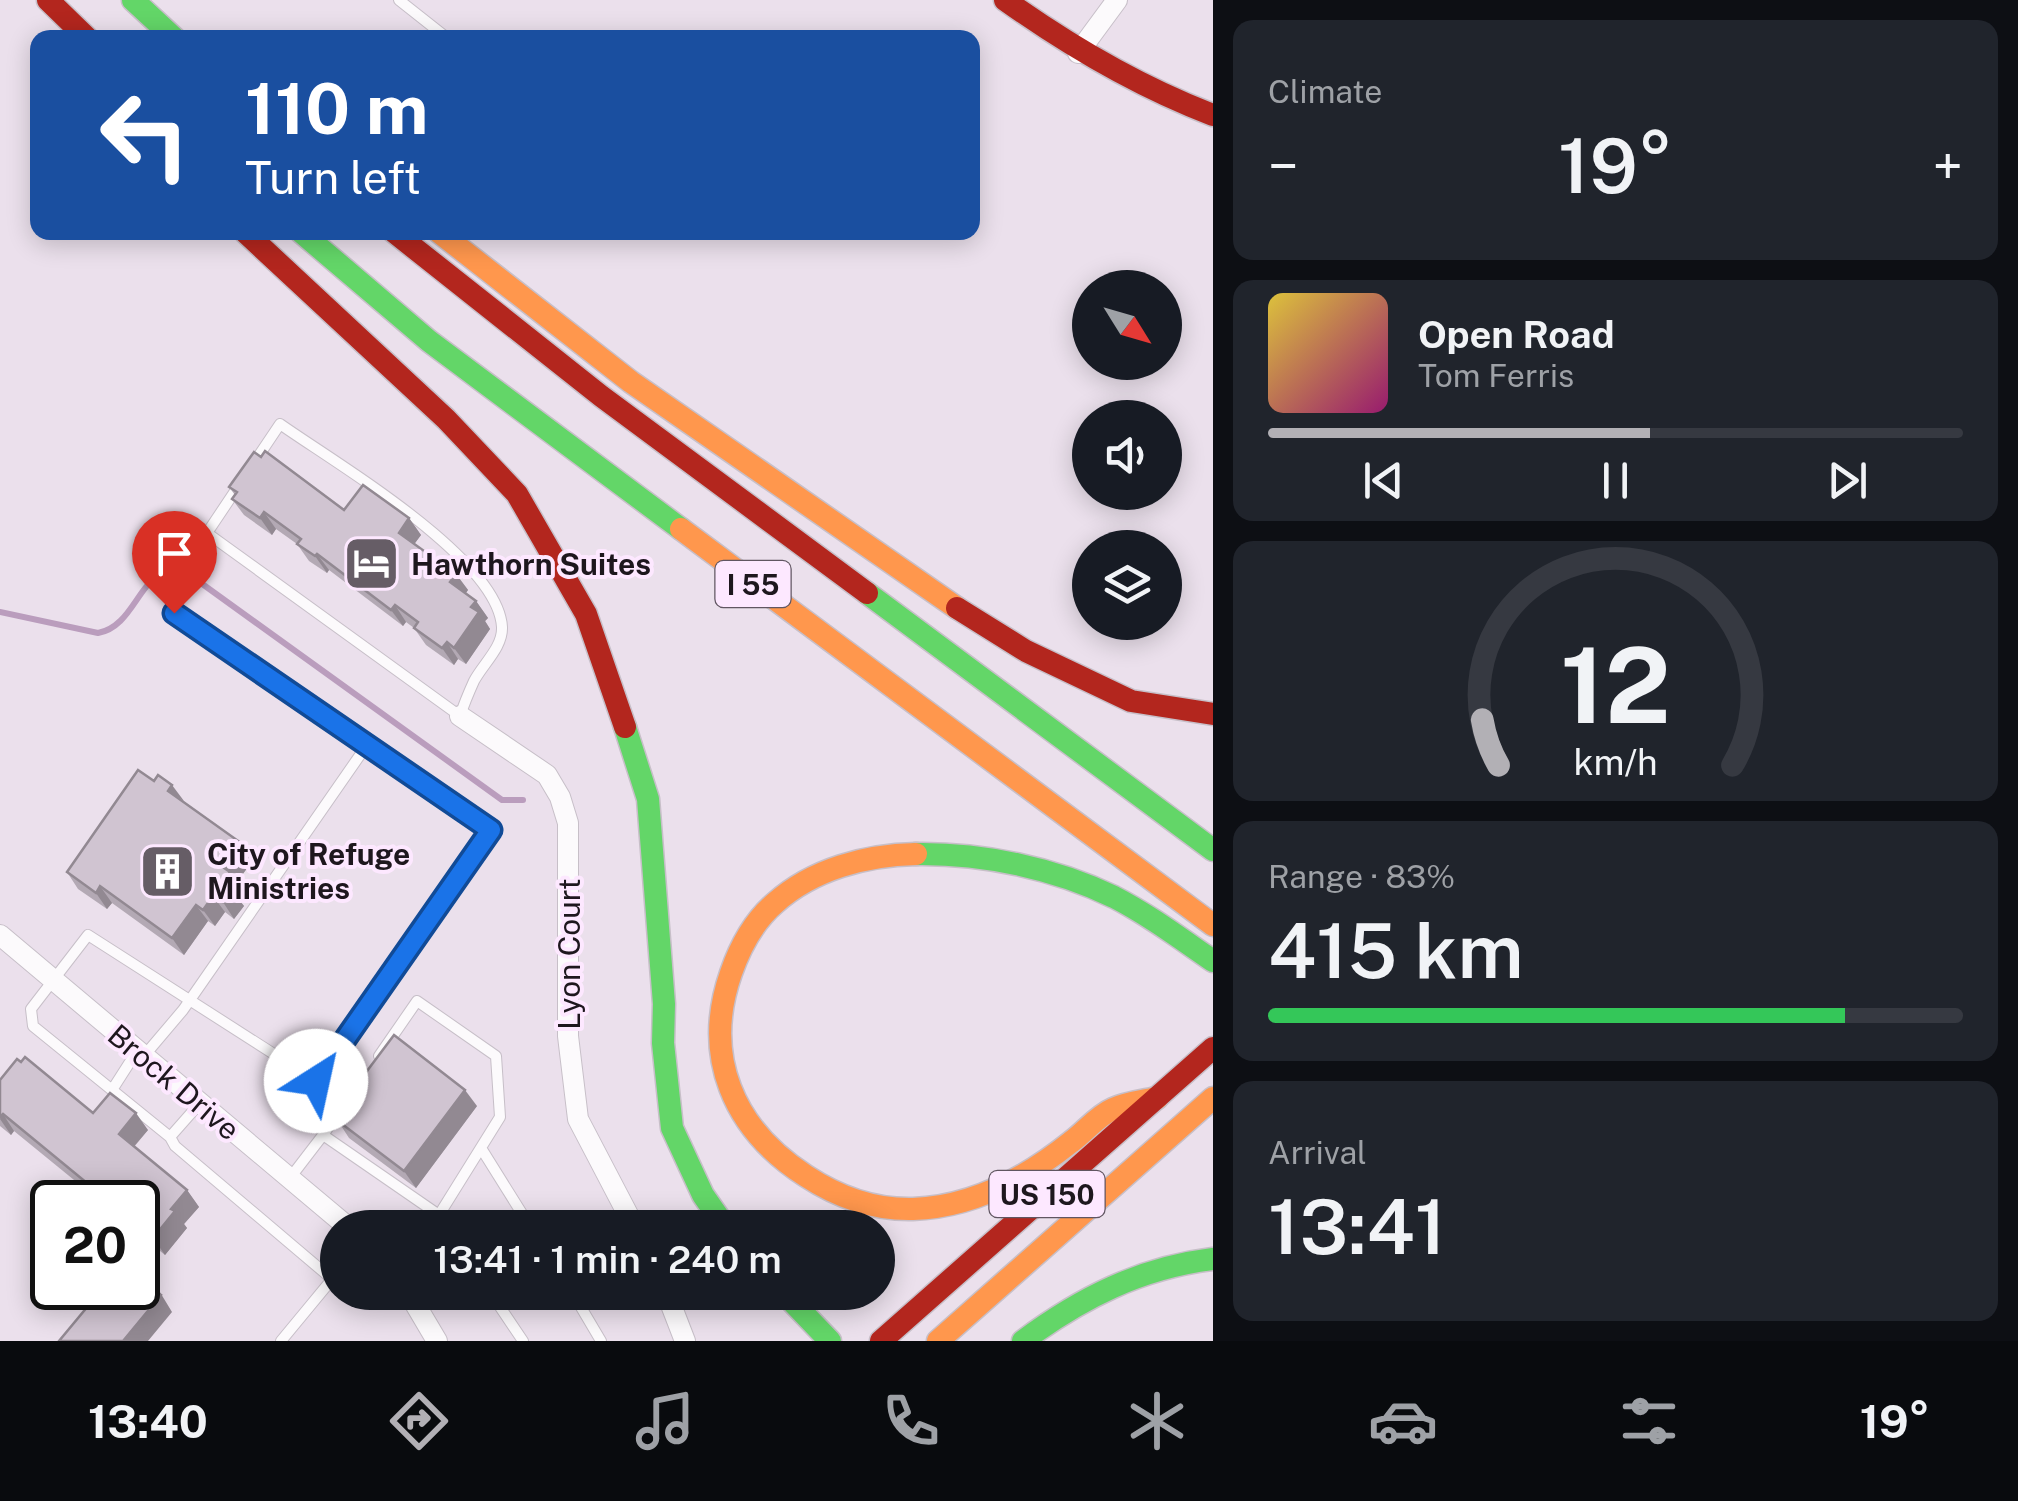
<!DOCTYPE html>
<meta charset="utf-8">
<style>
:root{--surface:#171b24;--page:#20242c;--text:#f1f3f6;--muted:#9ea1a6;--line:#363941;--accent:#b2b0b5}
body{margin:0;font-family:"Public Sans",sans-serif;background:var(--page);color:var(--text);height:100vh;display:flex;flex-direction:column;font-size:38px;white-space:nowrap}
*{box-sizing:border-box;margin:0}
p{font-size:32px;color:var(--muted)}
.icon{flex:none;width:55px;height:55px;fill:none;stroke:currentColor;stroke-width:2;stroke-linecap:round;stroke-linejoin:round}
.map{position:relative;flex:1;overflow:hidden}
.sheet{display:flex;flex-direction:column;gap:20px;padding:20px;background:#0d0f14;width:805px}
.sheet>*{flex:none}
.top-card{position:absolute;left:30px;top:30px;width:950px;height:210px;border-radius:20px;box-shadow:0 5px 25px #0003;background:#1a4fa0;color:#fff;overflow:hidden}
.needle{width:65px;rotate:127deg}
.buttons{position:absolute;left:1072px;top:270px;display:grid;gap:20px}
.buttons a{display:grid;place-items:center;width:110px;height:110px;border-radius:50%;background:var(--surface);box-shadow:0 5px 25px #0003;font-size:50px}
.speed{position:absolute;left:30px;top:1180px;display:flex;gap:20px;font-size:50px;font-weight:700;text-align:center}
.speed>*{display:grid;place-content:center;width:130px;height:130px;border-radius:50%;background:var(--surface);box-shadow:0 5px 25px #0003;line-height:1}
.speed .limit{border:5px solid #111;border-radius:15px;background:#fff;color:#111}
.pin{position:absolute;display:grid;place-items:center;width:85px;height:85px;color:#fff;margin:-102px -42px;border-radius:50% 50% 50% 0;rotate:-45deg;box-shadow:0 0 10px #0007}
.pin .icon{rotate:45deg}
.me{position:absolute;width:110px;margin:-55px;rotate:35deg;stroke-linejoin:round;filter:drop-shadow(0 0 8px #0008)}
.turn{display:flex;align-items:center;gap:35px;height:210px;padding:0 50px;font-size:45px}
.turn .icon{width:130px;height:130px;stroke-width:2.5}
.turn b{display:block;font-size:70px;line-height:85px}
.big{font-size:75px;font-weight:600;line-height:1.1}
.sheet .widget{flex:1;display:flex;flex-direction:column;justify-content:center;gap:15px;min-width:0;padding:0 35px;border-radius:20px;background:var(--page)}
.sheet .dial{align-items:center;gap:0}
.dial svg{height:260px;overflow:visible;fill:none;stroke:var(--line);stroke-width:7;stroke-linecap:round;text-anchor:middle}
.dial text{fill:var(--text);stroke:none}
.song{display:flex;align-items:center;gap:30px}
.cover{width:120px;height:120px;border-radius:15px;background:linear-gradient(135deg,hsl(50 70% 55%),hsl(320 70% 35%))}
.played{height:10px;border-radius:5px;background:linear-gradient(90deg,var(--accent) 55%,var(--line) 55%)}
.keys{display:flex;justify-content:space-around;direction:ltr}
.heat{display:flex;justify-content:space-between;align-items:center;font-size:55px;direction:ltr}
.charge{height:15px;border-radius:8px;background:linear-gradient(90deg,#34c759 83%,var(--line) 0)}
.trip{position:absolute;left:320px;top:1210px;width:575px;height:100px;border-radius:50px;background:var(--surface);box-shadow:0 5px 25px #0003;font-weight:600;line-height:100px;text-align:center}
.dock{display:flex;height:160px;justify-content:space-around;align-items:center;background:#090b0e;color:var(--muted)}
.dock .icon{width:70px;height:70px}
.dock .selected{color:var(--accent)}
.dock b{font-size:45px;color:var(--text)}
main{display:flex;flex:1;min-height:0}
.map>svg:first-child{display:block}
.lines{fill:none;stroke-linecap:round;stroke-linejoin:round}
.stream{stroke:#ba9dbd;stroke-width:6}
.lane-casing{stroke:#c7bfc8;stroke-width:12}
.street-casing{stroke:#c7bfc8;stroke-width:22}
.fast-casing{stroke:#c7bfc8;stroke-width:25}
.slow-casing{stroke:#c7bfc8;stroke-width:25}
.jam-casing{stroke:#c7bfc8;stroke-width:25}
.lane{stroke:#fcfafc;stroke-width:10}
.street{stroke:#fcfafc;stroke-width:20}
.fast{stroke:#63d668;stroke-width:22}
.slow{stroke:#ff974d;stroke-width:22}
.jam{stroke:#b3261e;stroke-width:22}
.wall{fill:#b3a9b4}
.shaded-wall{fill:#928992}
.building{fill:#d0c4d1;stroke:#928992;stroke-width:2.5}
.route-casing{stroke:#114b97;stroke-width:25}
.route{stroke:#1a73e8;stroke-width:18}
.labels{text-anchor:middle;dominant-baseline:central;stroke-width:8;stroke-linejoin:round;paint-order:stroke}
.shield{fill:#fde8ff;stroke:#615662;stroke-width:2.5}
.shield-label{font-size:28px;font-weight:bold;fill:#1e171e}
.poi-label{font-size:30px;font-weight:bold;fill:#1e171e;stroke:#fde8ff;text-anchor:start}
.street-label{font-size:30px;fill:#1e171e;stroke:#fde8ff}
</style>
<main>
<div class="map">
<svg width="1213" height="1341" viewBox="0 0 1213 1341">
<rect width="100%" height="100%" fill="#ebe0ec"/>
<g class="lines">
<path class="stream" d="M0 612 98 633C142 625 139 551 194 578L502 800H523"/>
<defs>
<path id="lane" d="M399 0 447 38
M280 424C335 463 498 558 502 627 503 647 483 664 474 681 469 692 464 704 460 716L207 533Z
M137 1051 112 1090 170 1137
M144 1056 183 1010 367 745
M112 1090 33 1026 31 1009 88 935 316 1081 491 830 174 613
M200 1103 170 1137 175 1146 332 1279
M323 1135 346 1102
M481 1148 531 1228
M290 1178 323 1135 439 1215 500 1117 496 1056 417 1001 379 1056
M439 1215 447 1228
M490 1292 523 1341
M572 1292 601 1341
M281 1341 338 1272"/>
<path id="street" d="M1078 53 1117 0
M460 716 547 775 560 797 568 823V1036L578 1119 635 1228
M0 935 349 1228
M408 1292 437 1341
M666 1292 685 1341"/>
<path id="fast" d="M133 0 174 38
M301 232 429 341 681 529
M867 593 1213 850
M625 727 648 799 664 1004 663 1043 672 1128 703 1195 726 1228
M916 854C982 853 1054 868 1114 897 1149 915 1181 939 1213 961
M783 1292 830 1341
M1023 1341C1081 1298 1140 1268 1213 1259"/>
<path id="slow" d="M439 232 631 382 957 608
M681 529 1213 925
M916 854C866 855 813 869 775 903 754 921 740 947 731 973 702 1056 733 1129 806 1176 838 1197 874 1210 913 1209 972 1207 1026 1178 1071 1142 1085 1132 1097 1116 1113 1109 1126 1103 1143 1101 1157 1098
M938 1341 1213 1098"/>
<path id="jam" d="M48 0 87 38
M1005 0C1071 47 1137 86 1213 115
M245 232 446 419 517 494 586 614 625 727
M394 232 601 396 867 593
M957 608 1026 651 1131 701 1213 714
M881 1341 1213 1048"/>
</defs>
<use href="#lane" class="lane-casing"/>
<use href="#street" class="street-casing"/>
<use href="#fast" class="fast-casing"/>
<use href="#slow" class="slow-casing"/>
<use href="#jam" class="jam-casing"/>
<use href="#lane" class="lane"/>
<use href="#street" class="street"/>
<use href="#fast" class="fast"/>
<use href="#slow" class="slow"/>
<use href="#jam" class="jam"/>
</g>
<path class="wall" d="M229 487 344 510 409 518 421 535 414 544 456 574 468 590 465 593 476 601 488 618 485 621 490 629 466 664 458 659 454 665 426 645 414 628 406 622 403 626 329 570 327 573 309 561 297 544 276 529 272 535 244 515 232 499 235 495Z
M184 802 241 843 253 860 237 882 242 889 236 896 244 906 234 919 225 912 215 926 208 921 184 955 112 903 107 909 78 889 67 872Z
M0 1080 93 1113 148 1130 134 1147 187 1190 199 1207 184 1224 187 1228 165 1255 138 1233V1202H101L14 1131 11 1135 0 1126Z
M477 1106 416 1188 349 1138 338 1121 341 1116 337 1111Z"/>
<path class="shaded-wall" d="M264 512 276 529 272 535 260 518Z
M409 518 421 535 410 550 399 533Z
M317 554 329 570 327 573 315 556Z
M456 574 468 590 462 599 450 582Z
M476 601 488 618 485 621 490 629 466 664 454 648 471 607Z
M395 605 406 622 403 626 391 610Z
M447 642 458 659 454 665 442 648Z
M172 785 184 801 168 791Z
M241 843 253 860 237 882 242 889 236 896 244 906 234 919 223 902 222 883 224 868Z
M100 886 112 903 107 909 96 893Z
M213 896 225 912 215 926 203 910Z
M196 905 208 921 184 955 172 938Z
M465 1090 477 1106 416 1188 404 1171Z
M136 1113 148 1130 130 1151 119 1134Z
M3 1114 14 1131 11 1135 0 1119Z
M187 1190 199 1207 184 1224 187 1228 165 1255 153 1238 171 1209Z
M155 1284 172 1312 148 1341H123Z"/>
<path class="building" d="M265 451 344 510 363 485 409 518 399 533 456 574 450 582 476 601 471 607 479 612 454 648 447 642 442 648 414 628 418 622 395 605 391 610 317 554 315 556 297 544 301 539 264 512 260 518 232 499 237 492 229 487 254 452 261 457Z
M138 770 154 781 158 775 172 785 168 791 241 843 224 868 230 872 222 883 232 890 223 902 213 896 203 910 196 905 172 938 100 886 96 893 67 872Z
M394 1035 465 1090 404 1171 338 1121 342 1115 337 1111Z
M25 1057 93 1113 110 1093 136 1113 119 1134 187 1190 171 1209 175 1211 153 1238 138 1226V1202H110L3 1114 0 1117V1080L17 1059 21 1062Z
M138 1269 155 1284 152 1288 161 1295 123 1341H59L103 1288H138Z"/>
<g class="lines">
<defs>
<path id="route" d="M174 613 491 830 316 1081"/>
</defs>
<use href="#route" class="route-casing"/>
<use href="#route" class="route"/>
</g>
<defs>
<symbol id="hotel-square" viewBox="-11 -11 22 22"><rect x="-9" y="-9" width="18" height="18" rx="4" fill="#665d66" stroke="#fde8ff"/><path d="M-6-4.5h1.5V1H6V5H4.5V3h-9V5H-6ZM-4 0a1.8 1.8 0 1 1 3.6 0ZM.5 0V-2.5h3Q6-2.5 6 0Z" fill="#fff"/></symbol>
<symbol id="building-square" viewBox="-11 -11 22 22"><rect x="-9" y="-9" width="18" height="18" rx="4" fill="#665d66" stroke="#fde8ff"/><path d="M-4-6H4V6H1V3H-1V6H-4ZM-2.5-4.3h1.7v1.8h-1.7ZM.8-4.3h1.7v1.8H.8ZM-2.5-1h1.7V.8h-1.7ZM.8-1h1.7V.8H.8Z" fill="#fff"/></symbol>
</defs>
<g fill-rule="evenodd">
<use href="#hotel-square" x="340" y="532" width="63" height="63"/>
<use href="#building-square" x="136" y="840" width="63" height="63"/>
</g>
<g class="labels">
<g class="shield">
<rect x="715.5" y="561" width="75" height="46" rx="8"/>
<rect x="989.5" y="1171" width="115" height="46" rx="8"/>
</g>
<g class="shield-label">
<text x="753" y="584">I 55</text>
<text x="1047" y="1194">US 150</text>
</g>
<g class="poi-label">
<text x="411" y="564">Hawthorn Suites</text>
<text x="207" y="854">City of Refuge<tspan x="207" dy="34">Ministries</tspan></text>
</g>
<g class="street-label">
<text transform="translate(569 954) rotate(-90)">Lyon Court</text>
<text transform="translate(174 1082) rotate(40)">Brock Drive</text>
</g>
</g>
</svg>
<div class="buttons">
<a><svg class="needle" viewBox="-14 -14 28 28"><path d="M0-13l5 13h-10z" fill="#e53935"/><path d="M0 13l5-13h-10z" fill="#9ea1a6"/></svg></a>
<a><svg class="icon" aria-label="sound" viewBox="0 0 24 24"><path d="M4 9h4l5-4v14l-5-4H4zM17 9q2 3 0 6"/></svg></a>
<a><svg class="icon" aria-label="layers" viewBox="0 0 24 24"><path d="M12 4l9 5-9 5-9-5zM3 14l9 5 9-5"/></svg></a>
</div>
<div class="speed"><div class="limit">20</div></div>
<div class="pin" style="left:174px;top:613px;background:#d93025"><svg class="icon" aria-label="arrive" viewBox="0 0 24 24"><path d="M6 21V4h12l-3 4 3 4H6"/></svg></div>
<svg class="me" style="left:316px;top:1081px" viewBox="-20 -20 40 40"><circle r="19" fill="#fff"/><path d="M0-13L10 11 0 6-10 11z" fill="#1a73e8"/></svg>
<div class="trip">13:41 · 1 min · 240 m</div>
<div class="top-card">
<div class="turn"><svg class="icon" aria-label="left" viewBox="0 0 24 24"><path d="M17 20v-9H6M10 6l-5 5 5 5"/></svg><div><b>110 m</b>Turn left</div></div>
</div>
</div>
<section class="sheet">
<div class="widget"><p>Climate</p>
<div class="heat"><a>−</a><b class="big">19°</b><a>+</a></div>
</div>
<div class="widget">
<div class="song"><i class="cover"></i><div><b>Open Road</b><p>Tom Ferris</p></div></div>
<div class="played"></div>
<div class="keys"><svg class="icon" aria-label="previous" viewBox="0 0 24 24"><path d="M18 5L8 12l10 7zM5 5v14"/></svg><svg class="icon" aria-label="pause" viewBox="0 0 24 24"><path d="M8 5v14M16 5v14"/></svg><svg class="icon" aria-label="next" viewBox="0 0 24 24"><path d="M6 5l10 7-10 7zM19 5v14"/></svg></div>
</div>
<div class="widget dial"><svg viewBox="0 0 100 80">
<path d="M14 69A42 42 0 1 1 86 69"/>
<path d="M14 69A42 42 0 0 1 9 55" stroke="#b2b0b5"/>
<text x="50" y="56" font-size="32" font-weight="700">12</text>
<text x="50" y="72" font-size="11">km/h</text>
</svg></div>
<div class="widget"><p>Range · 83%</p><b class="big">415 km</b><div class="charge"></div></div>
<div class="widget"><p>Arrival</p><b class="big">13:41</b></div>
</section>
</main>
<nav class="dock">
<b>13:40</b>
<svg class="icon selected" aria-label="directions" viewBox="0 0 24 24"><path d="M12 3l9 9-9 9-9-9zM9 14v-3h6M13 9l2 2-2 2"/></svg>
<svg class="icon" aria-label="music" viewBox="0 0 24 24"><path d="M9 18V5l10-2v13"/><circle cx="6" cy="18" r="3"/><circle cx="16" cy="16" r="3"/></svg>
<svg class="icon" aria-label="phone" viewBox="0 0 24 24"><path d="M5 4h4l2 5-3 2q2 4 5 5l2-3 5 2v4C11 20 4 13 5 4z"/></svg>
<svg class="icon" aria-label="climate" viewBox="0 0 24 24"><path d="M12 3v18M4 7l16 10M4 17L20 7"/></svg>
<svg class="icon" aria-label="car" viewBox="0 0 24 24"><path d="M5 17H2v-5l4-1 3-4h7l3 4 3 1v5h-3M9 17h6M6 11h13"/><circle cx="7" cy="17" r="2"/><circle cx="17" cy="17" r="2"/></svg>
<svg class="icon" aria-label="filters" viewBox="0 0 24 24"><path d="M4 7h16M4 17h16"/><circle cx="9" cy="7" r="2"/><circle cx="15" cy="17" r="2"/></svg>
<b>19°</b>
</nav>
